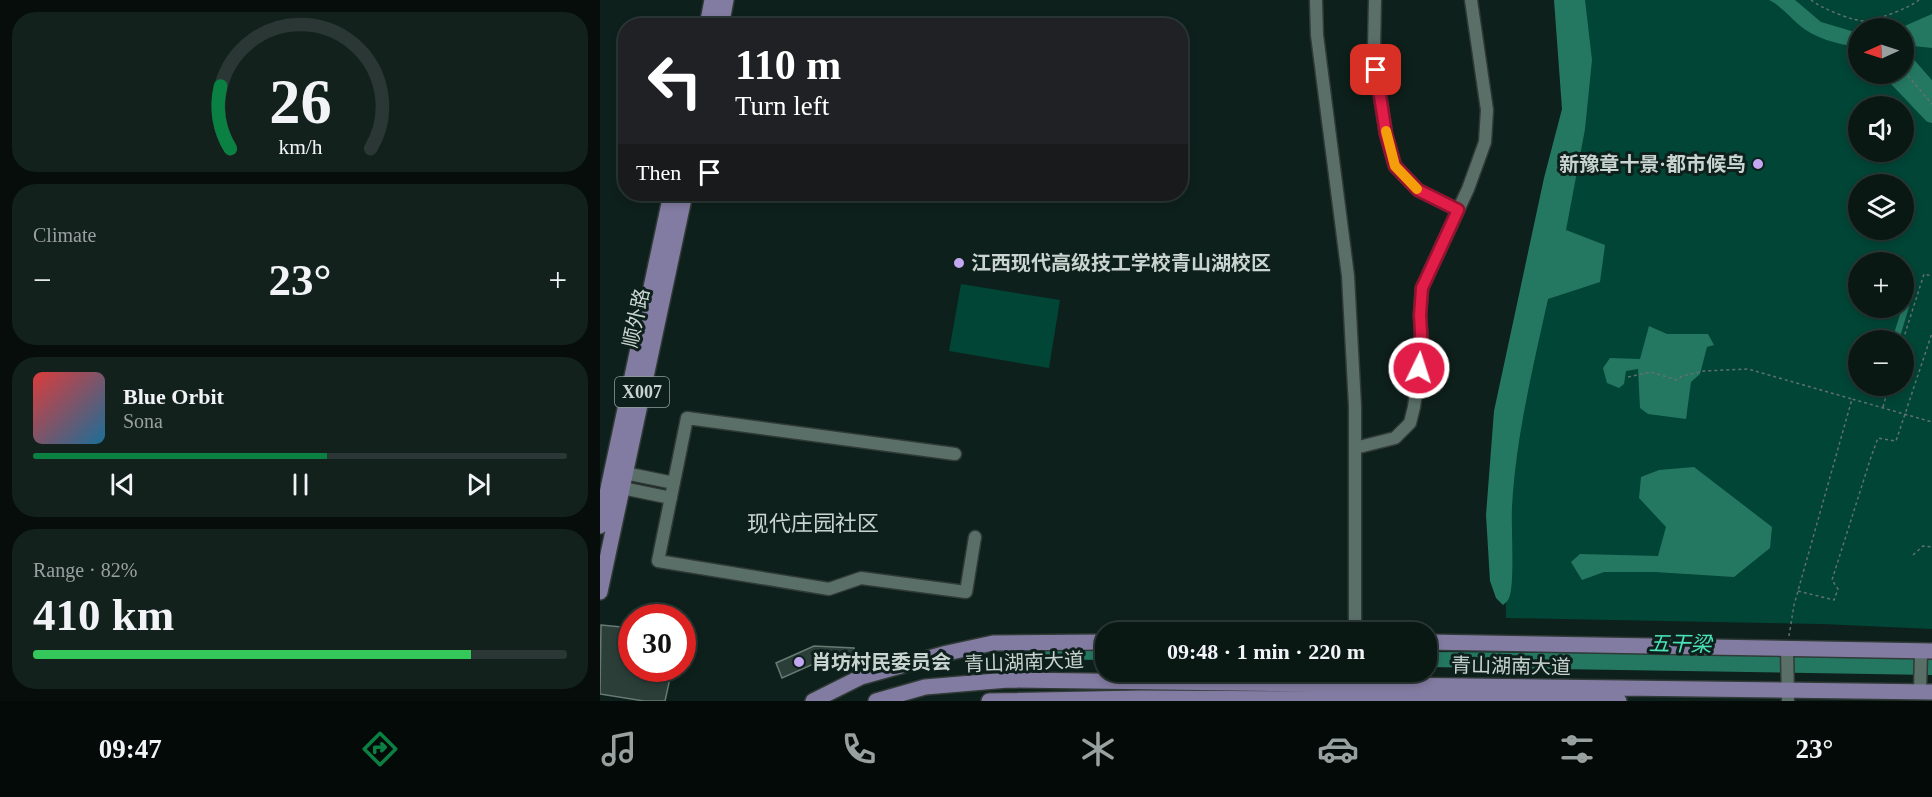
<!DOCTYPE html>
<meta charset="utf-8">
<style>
:root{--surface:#0a1814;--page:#13211d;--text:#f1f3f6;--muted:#99a0a0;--line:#2a3734;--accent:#0b8043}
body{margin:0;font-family:"Times New Roman","Noto Sans SC",serif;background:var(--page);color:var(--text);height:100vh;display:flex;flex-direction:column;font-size:22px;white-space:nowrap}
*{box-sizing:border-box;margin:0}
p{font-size:20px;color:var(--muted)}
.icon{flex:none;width:33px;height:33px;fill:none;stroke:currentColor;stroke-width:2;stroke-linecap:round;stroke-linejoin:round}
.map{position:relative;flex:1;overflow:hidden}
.sheet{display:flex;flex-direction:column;gap:12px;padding:12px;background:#060d0b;width:600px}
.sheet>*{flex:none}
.hud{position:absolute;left:18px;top:18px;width:570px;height:183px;border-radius:24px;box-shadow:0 3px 9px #0003,0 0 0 2px var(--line);background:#202124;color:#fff;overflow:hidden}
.needle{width:39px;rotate:267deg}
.buttons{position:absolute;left:1248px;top:18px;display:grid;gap:12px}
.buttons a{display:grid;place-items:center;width:66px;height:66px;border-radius:50%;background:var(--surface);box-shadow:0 3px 9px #0003,0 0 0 2px var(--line);font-size:30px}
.speed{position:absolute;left:18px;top:604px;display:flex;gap:12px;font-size:30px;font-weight:700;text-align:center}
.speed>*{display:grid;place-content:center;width:78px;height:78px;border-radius:50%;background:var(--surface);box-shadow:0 3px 9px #0003,0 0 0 2px var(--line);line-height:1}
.speed .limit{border:9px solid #d22;background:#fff;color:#111}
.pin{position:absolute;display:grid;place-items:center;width:51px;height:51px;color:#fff;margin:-26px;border-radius:12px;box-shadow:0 3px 9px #0006}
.me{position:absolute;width:66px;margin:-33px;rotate:4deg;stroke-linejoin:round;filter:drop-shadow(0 0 4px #0008)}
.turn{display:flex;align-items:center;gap:21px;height:126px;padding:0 18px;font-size:27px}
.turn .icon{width:78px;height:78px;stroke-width:2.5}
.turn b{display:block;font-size:42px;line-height:51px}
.then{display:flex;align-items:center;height:57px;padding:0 18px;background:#0003;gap:12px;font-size:22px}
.big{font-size:45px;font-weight:700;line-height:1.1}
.sheet .card{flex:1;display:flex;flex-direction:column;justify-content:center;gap:9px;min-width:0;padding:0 21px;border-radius:24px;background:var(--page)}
.sheet .dial{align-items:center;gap:0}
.dial svg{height:156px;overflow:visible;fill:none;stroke:var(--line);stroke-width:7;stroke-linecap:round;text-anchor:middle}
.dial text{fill:var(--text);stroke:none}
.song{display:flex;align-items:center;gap:18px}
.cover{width:72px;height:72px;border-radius:9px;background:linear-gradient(135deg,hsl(0 70% 55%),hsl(200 70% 35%))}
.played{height:6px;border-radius:3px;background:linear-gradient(90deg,var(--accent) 55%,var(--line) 55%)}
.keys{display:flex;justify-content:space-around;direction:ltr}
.heat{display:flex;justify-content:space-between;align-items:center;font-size:33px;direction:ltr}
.charge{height:9px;border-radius:4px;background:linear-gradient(90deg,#34c759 82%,var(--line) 0)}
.trip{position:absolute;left:495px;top:622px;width:342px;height:60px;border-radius:24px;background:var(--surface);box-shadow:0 3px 9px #0003,0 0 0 2px var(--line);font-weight:700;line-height:60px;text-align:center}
.dock{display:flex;height:96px;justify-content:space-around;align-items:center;background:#040a08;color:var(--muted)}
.dock .icon{width:42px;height:42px}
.dock .current{color:var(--accent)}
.dock b{font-size:27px;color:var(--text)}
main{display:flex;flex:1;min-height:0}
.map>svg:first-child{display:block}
.green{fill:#014536;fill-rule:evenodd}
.water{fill:#247862}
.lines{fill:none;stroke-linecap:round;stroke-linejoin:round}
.canal{stroke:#247862;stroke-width:10}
.river{stroke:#247862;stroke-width:18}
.building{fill:#2b3e38;stroke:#667b73;stroke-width:1.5}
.minor-casing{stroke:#303a36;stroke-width:15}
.major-casing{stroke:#303a36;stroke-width:18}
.path{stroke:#62716d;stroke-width:1.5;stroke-dasharray:3 3;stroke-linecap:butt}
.minor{stroke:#5a6f68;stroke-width:12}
.major{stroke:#837ca2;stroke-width:15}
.route-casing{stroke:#92132f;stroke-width:15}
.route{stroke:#e11d48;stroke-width:10}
.slow{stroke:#f59e0b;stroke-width:10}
.poi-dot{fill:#c4a7f1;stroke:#0e201b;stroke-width:2}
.labels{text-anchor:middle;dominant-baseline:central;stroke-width:6;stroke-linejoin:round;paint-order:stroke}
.shield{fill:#0e201b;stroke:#919e9a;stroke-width:1.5}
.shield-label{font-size:18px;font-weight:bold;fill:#c9d4d0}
.poi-label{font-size:20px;font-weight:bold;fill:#c9d4d0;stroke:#0e201b;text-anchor:start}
.street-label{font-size:20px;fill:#c9d4d0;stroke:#0e201b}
.water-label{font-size:21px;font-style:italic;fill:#4ce3bb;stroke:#0e201b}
.quarter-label{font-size:22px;fill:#c9d4d0;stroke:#0e201b}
</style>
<main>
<section class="sheet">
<div class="card dial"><svg viewBox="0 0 100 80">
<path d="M14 69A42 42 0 1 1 86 69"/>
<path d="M14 69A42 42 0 0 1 9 37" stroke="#0b8043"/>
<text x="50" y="56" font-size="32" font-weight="700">26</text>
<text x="50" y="72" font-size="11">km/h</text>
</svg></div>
<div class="card"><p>Climate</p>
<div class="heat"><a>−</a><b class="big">23°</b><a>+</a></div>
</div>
<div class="card">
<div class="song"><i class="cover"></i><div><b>Blue Orbit</b><p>Sona</p></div></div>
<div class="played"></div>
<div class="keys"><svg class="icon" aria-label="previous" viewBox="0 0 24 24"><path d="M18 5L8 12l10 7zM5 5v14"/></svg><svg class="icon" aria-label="pause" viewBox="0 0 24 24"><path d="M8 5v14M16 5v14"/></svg><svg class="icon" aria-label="next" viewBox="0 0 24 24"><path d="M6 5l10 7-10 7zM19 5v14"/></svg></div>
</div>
<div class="card"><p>Range · 82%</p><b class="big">410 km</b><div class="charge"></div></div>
</section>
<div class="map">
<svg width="1332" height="701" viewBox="0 0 1332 701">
<rect width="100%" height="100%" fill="#0e201b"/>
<path class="green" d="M971 0H1332V629L1222 624 906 618 902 424 978 105ZM1258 28H1304V74H1258ZM1258 106H1304V152H1258ZM1258 184H1304V230H1258ZM1258 262H1304V308H1258ZM1258 340H1304V386H1258Z
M361 284 460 300 449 368 349 351Z"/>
<path class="water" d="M954 0H985L992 60 985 129 966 230 1005 245 1000 282 948 299C933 367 916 436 912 507 911 524 915 587 909 598 908 601 905 603 903 605L896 598 890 581 886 515 894 411 944 178 962 109Z
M1169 0H1195L1221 22 1258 33V47C1237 44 1215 39 1198 24 1189 16 1181 6 1169 0Z
M1332 14V48L1304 45V28H1300Z
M1308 285 1315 287 1299 340H1292L1302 308H1304Z
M1049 326 1067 334H1108L1114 345 1107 347 1100 374 1091 382 1086 419 1048 414 1040 408 1038 369 1026 371 1024 384 1019 388 1007 383 1003 368 1010 358 1040 359Z
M1094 467 1172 527 1170 548 1134 577 1055 572H1004L982 580 971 562 980 554 1058 556 1066 527 1039 498 1041 477 1059 470Z
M827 652 1332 656V675L827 667Z"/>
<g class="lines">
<path class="canal" d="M411 654 506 655"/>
<path class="river" d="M1304 62 1332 94
M1294 74 1332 114"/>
</g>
<path class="building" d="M1 625 32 628V669H72L65 701H44L0 694Z
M214 646 254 648 253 663 220 661 182 678 176 663Z"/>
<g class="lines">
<defs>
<path id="minor" d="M716 0 717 35 748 276 755 406V633
M775 0 774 50 779 89 786 134 795 166 818 190 858 210
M755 448 795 438 810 423 814 407 822 350 820 315 822 288 868 189 885 142 887 110 871 0
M355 454 87 418 58 561 229 589 261 578 366 592 375 537
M25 473 74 483
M22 488 71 498
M1187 648 1188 701
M1320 692 1321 651"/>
<path id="major" d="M107 26 112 0
M121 26 126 0
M0 526 71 194
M0 592 85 194
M826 642 1332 651
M213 701 261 677 347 653 393 643 506 642
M276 701 325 687 408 680 1332 692
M389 701 540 698 1019 701"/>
</defs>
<use href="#minor" class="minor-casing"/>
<use href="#major" class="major-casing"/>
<path class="path" d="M1211 0C1221 8 1252 21 1265 21 1278 20 1309 8 1319 0
M1282 17 1284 28
M1304 71 1332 104
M1303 340 1324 274 1332 276
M1028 377 1051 372 1077 380 1082 376 1104 371 1148 369 1252 399
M1283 407 1289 386
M1313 555 1323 546 1332 547
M1198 591 1234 600 1238 589 1232 580 1271 457 1278 438 1296 441 1332 333
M1189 636 1194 605 1252 399 1332 422"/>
<use href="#minor" class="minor"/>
<use href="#major" class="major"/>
</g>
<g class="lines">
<defs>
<path id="route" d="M776 70 786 134 795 166 818 190 858 210 822 288 820 315 822 350 819 368"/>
</defs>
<use href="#route" class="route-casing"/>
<use href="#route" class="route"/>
<path class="slow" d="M786 131 795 166 817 189"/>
</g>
<g class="poi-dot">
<circle cx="1158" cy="164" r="6"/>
<circle cx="359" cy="263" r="6"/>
<circle cx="199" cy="662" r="6"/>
</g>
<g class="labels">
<rect class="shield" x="15" y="377" width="54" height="30" rx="4.5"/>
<g class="shield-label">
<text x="42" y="392">X007</text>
</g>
<g class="poi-label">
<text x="1146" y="164" text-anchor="end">新豫章十景·都市候鸟</text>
<text x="371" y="263">江西现代高级技工学校青山湖校区</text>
<text x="211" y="662">肖坊村民委员会</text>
</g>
<g class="street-label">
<text transform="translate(36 318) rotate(-78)">顺外路</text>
<text transform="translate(424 662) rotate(-2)">青山湖南大道</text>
<text transform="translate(911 666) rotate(1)">青山湖南大道</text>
</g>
<g class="water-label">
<text transform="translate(1080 644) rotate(1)">五干梁</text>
</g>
<g class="quarter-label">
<text x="213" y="523">现代庄园社区</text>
</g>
</g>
</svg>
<div class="buttons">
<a><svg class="needle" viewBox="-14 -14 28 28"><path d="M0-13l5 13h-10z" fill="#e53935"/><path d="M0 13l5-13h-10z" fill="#99a0a0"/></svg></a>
<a><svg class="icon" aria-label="sound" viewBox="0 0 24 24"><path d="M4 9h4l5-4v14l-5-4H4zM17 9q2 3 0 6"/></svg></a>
<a><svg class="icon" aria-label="layers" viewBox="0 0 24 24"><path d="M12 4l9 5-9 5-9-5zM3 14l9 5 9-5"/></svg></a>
<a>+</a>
<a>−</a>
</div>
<div class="speed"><div class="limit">30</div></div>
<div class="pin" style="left:776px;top:70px;background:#d93025"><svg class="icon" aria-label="arrive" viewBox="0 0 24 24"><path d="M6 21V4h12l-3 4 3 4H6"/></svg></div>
<svg class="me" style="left:819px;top:368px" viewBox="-20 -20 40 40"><circle r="17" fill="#e11d48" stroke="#fff" stroke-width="3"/><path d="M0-11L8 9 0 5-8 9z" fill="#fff"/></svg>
<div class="trip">09:48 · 1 min · 220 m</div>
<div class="hud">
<div class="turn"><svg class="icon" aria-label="left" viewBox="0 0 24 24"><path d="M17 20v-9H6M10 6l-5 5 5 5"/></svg><div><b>110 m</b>Turn left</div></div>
<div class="then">Then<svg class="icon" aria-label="arrive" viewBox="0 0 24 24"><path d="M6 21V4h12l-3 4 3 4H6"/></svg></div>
</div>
</div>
</main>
<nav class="dock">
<b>09:47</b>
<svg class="icon current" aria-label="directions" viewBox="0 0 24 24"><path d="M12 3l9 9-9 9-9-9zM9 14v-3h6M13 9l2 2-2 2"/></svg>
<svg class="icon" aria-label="music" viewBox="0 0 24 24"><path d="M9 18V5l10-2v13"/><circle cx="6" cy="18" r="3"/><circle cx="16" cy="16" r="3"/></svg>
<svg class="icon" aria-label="phone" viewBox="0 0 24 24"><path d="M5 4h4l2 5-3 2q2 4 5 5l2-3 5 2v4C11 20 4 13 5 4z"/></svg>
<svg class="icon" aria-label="climate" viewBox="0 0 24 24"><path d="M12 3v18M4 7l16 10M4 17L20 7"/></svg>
<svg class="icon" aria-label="car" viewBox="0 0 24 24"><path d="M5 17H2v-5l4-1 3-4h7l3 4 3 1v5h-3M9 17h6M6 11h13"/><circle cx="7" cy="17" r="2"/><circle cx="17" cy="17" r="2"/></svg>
<svg class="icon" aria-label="filters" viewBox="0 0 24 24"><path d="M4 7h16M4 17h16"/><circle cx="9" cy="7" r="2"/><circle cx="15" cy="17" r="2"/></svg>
<b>23°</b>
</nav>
